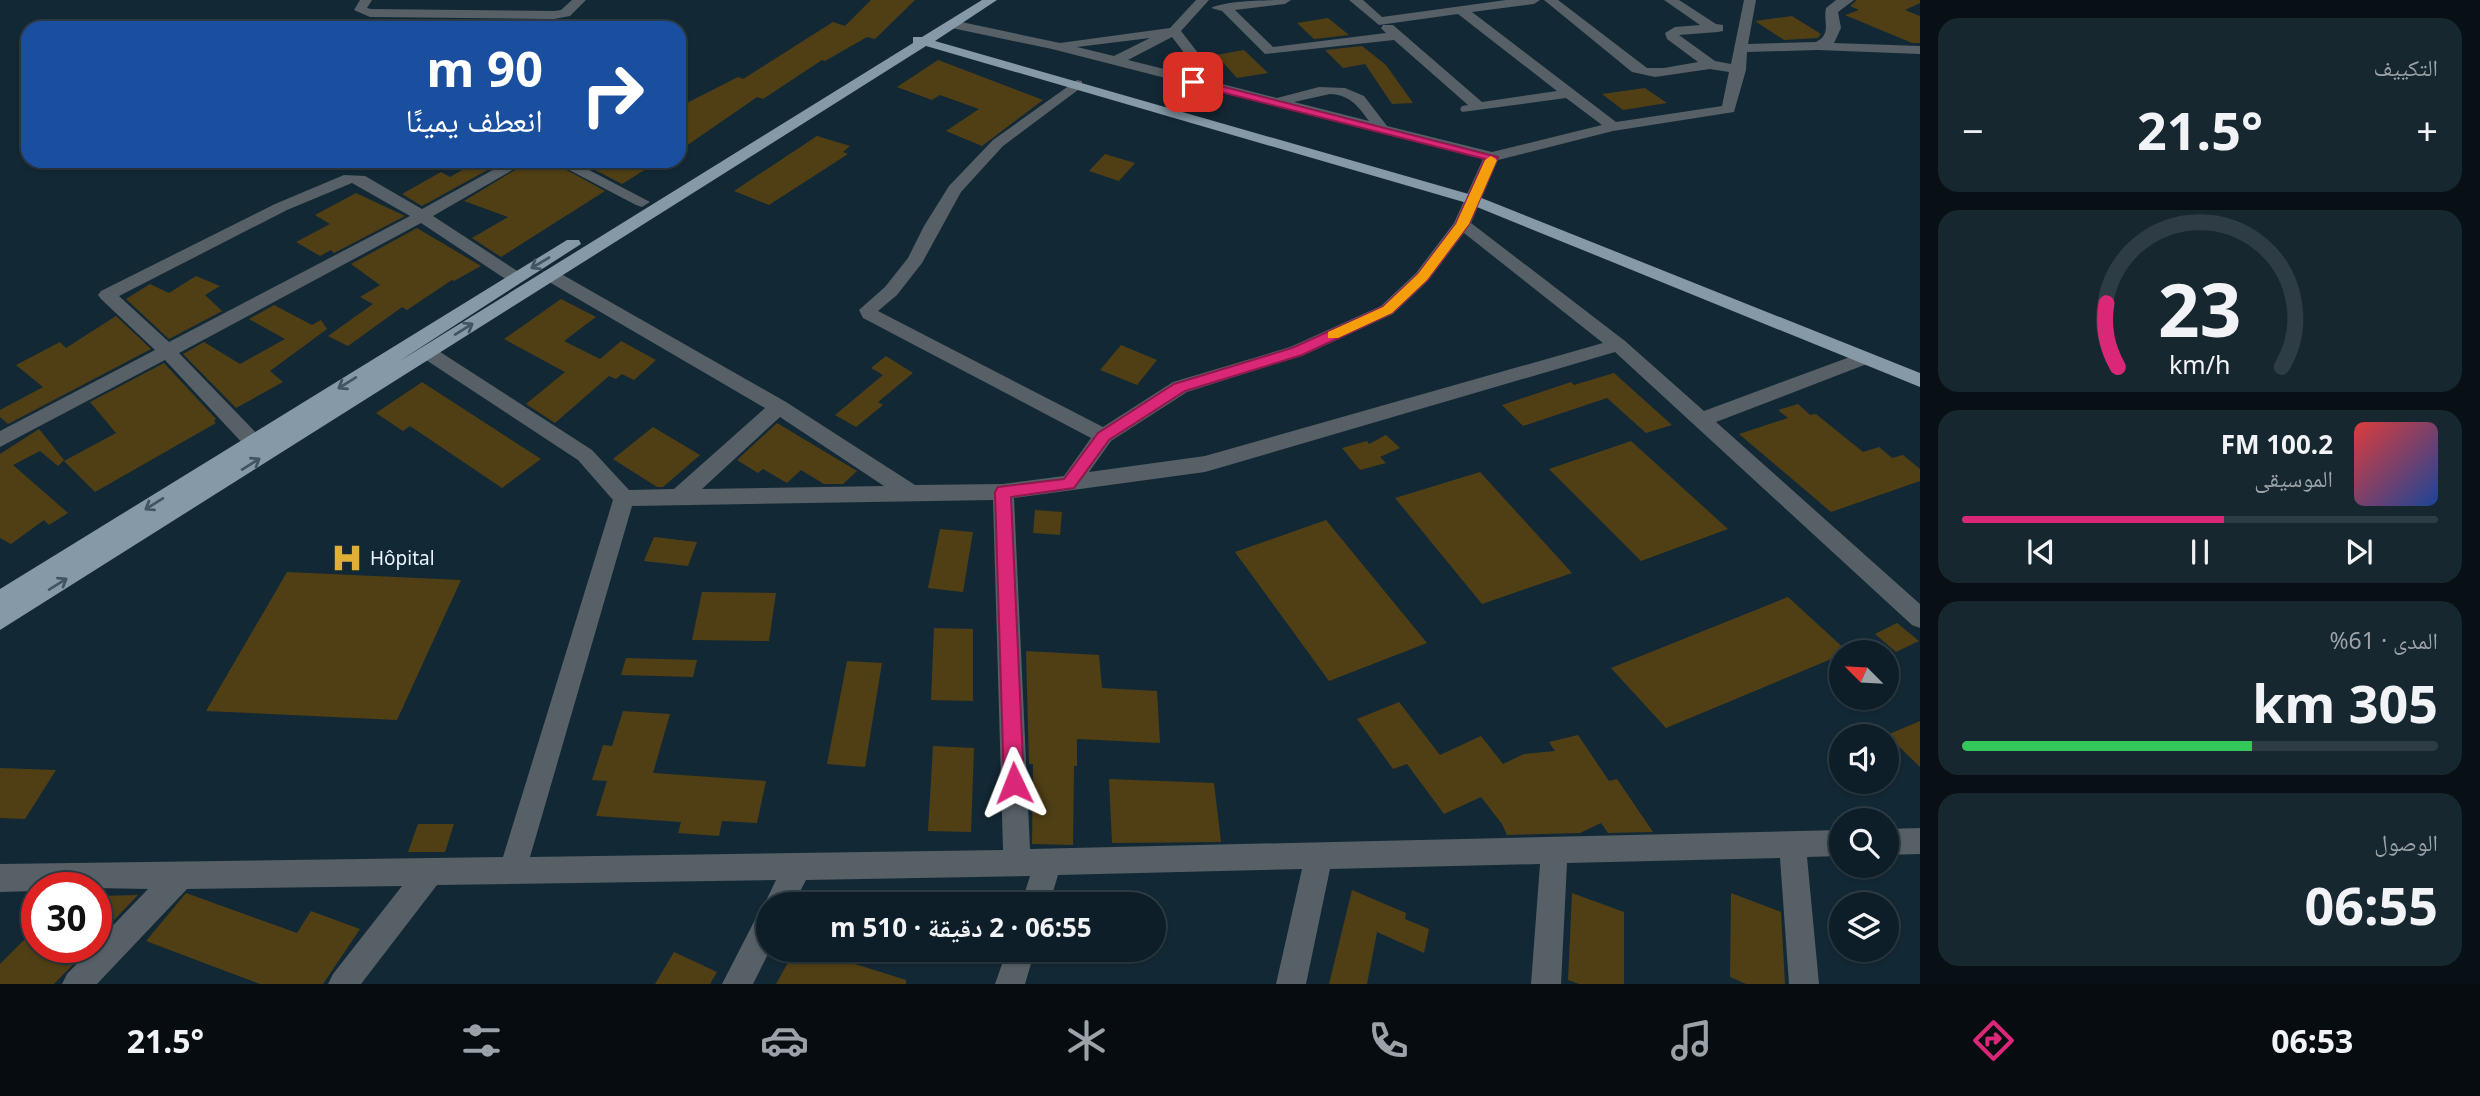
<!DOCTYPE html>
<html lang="ar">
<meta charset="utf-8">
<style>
:root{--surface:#0e1e28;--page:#172730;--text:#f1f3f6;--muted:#9ba2a8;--line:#2e3c45;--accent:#db2777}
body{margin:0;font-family:"Noto Sans","Noto Naskh Arabic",sans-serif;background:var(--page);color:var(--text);direction:rtl;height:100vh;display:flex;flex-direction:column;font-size:26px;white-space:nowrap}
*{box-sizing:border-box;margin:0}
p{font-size:23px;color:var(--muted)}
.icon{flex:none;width:38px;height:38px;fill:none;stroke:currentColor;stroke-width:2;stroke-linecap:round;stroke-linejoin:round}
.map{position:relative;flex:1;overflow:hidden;direction:ltr}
.drawer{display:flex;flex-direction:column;gap:18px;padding:18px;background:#081016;width:560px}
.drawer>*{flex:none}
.top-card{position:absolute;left:21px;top:21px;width:665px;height:147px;border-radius:21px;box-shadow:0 2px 5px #0004,0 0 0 2px var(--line);direction:rtl;background:#1a4fa0;color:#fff;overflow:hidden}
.needle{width:46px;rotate:294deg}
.tools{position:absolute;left:1829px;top:640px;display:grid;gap:14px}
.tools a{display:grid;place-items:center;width:70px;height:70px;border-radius:50%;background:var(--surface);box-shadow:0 2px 5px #0004,0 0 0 2px var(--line);font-size:35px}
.speed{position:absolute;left:21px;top:872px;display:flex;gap:14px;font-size:35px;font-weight:700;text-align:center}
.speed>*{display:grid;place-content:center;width:91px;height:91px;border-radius:50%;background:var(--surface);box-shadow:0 2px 5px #0004,0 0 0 2px var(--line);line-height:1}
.speed .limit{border:10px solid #d22;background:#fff;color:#111}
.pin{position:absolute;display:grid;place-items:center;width:60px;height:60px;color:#fff;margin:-30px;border-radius:14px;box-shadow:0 4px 10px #0006}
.me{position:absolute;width:77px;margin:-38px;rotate:358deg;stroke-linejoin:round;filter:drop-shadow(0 0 5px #0008)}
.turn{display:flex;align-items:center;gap:24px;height:147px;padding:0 28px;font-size:32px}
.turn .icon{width:91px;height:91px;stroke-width:2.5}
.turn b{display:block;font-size:49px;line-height:60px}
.big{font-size:52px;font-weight:700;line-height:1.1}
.drawer .tile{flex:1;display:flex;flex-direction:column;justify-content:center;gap:10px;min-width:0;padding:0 24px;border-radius:21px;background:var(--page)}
.drawer .dial{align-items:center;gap:0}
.dial svg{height:182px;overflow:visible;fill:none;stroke:var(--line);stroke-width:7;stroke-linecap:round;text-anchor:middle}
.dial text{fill:var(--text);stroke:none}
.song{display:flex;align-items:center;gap:21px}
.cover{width:84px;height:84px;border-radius:10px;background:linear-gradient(135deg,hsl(0 70% 55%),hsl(220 70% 35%))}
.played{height:7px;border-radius:4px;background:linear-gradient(90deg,var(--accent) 55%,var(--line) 55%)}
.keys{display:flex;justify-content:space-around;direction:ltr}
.heat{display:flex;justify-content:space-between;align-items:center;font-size:38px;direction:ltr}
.charge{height:10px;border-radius:5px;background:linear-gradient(90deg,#34c759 61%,var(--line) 0)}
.trip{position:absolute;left:756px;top:892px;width:410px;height:70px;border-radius:35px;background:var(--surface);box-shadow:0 2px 5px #0004,0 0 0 2px var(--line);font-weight:700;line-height:70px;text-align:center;direction:rtl}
.dock{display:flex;height:112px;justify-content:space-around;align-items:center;background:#060c10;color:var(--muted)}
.dock .icon{width:49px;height:49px}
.dock .on{color:var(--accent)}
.dock b{font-size:32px;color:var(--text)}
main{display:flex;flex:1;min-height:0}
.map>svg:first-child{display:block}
.building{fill:#503f15}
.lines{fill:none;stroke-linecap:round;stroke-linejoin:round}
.minor{fill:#566066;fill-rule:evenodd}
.major{fill:#8599a7;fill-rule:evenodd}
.oneway{stroke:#415563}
.route{fill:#db2777;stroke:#8e194d;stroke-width:2}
.slow{fill:#f59e0b}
.labels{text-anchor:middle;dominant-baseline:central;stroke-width:7;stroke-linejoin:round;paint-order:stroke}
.poi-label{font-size:19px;fill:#e8f5fe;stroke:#132835;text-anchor:start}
</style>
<main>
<section class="drawer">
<div class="tile"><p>التكييف</p>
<div class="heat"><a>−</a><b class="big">21.5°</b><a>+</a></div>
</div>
<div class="tile dial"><svg viewBox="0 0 100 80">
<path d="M14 69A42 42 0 1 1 86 69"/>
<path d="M14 69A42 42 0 0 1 9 41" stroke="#db2777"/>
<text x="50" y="56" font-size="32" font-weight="700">23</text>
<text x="50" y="72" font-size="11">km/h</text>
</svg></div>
<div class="tile">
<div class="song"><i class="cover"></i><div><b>100.2 FM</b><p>الموسيقى</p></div></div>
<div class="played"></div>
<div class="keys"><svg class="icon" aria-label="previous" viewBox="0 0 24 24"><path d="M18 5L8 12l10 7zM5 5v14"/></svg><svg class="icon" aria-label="pause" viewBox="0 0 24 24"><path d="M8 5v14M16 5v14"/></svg><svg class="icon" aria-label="next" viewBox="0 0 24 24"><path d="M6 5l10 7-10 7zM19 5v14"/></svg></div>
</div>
<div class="tile"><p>المدى · 61%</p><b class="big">305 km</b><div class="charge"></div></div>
<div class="tile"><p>الوصول</p><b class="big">06:55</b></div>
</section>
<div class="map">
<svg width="1920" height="984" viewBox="0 0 1920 984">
<rect width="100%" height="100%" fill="#132835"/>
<path class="building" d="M871 0H915L875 39 867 37 825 61 822 60 763 99 757 97 679 151V107L738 77 743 79 833 22 845 26Z
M1857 0H1920V3L1905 10 1920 16V43H1912L1845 15 1859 10 1850 6Z
M1792 16 1821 34 1818 38 1784 40 1755 21Z
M1328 18 1349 35 1314 39 1297 23Z
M1362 46 1386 65 1413 103 1392 104 1365 64 1343 68 1325 50Z
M1244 50 1268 73 1237 78 1216 55Z
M938 60 954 66 1043 100 982 146 946 131 979 109 940 95 932 100 897 87Z
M1645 88 1667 103 1623 110 1602 94Z
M817 136 850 146 843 152 848 154 769 205 734 191Z
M1105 154 1135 163 1119 181 1089 171Z
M478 161H504L422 206 402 194 441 172 450 177Z
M530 161H550L605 191 501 257 472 238 508 217 464 201Z
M578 161H659L622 184Z
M356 193 405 216 334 253 331 250 320 256 296 242 330 224 315 215Z
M417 228 481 266 454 281 452 280 407 310 402 307 348 346 328 336 373 304 360 297 380 285 351 264Z
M196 276 220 286 205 295 222 311 169 339 126 299 150 284 169 293Z
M561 299 596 317 564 341 600 359 621 341 656 360 634 380 622 374 616 379 609 376 555 423 526 404 565 372 504 339Z
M274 305 312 325 321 320 327 329 270 371 283 382 236 408 183 354 204 342 240 364 285 339 249 319Z
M116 316 151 349 8 424 0 417V410L43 387 16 365 60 342 66 348Z
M1121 345 1157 360 1137 385 1100 370Z
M886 356 913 373 878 402 883 405 856 427 835 415 883 375 871 368Z
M164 363 216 419 214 421 216 423 95 492 64 461 116 433 90 402Z
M1614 373 1672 425 1646 433 1607 398 1523 426 1502 405 1571 382 1574 385Z
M422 382 541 459 502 488 410 426 403 431 376 413Z
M1798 404 1810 415 1816 414 1863 452 1879 447 1892 458 1903 455 1920 469V481L1831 512 1739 434 1788 418 1778 410Z
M777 423 857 471 843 484H824L801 470 787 483 763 469 758 473 737 460Z
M653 427 700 455 663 487H657L613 459Z
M39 429 64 460 58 466 40 451 13 465 68 513 49 525 44 520 11 544 0 538V454Z
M1386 435 1400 448 1380 457 1386 463 1360 470 1342 448 1367 441 1369 444Z
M1631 441 1728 529 1641 561 1549 469Z
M1480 472 1572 573 1482 604 1395 498Z
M1035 510 1062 512 1060 535 1033 533Z
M1326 520 1427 643 1329 681 1235 552Z
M940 529 973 532 963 592 928 588Z
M654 537 697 542 688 566 644 561Z
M287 572 461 580 397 720 206 711Z
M702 592 776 593 769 641 692 640Z
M1788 597 1848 652 1666 728 1611 668Z
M1897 623 1919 641 1896 652 1875 634Z
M934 628 973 629V701L931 700Z
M1026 651 1099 655 1102 688 1157 691 1160 743 1077 739V766H1074L1073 845 1032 844 1033 764H1029Z
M626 658 697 660 693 677 621 675Z
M847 661 882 663 865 767 827 764Z
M1399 702 1440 755 1481 736 1503 764 1524 754 1555 751 1549 742 1578 735 1609 781 1617 779 1653 832 1608 833 1601 823 1580 833 1507 835 1502 824 1481 797 1444 814 1407 764 1393 769 1357 719Z
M623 711 670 714 653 773 766 781 757 823 722 821 719 836 678 833 681 822 596 816 607 781 592 780 603 745 612 746Z
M1920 721V767L1887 735Z
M933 746 974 748 971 832 928 831Z
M0 768 56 770 25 819 0 818Z
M1109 779 1214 783 1221 842 1112 843Z
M418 824H454L445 852H408Z
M1352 890 1406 913 1405 919 1429 929 1424 953 1377 932 1367 984H1329Z
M186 893 297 933 311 911 360 929 323 984H260L146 941Z
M1572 893 1624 912V984H1579L1568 980Z
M1731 893 1781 912 1785 984H1746L1730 977Z
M138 895 96 939V896Z
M37 927V947H90L54 984H0V964Z
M795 950H838L836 958 906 980V984H776Z
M674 952 717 972 710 984H655Z"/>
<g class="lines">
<path class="minor" d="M360 0H372L367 8 371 9 554 11 561 10 572 0H586L570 16 554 19 370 17 354 10Z
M1196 0H1209L1181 31 1222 84 1277 98 1319 87 1345 88 1364 96 1387 126 1492 152 1602 125 1566 98 1462 112 1460 109 1462 106 1468 105 1394 40 1265 54 1222 11 1211 8C1226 0 1271 0 1291 0L1285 4 1235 10 1273 47 1386 33 1381 28 1383 25H1393L1482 102 1557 91 1458 14 1379 25 1349 0H1363L1382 17 1506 0H1540L1534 4 1472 12 1616 122 1722 106 1729 72 1710 69 1655 77 1632 72 1544 0H1558L1647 68H1664L1698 62 1667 39 1665 33 1675 27 1700 25 1664 0H1679L1716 24 1723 25V31L1718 32 1679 35 1715 61 1731 64 1744 0H1756L1748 44 1816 42C1832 34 1823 22 1826 8L1836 0H1854L1838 12 1841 28 1834 43 1920 46V54L1818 50 1747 52 1746 70 1734 112 1613 131 1498 160 1471 223 1625 341 1704 411 1858 354H1872L1874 358 1872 362 1716 422 1920 604V628L1912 625 1615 352 1205 472 1014 498 1030 849 1841 830V856L1807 857 1819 984H1789L1780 858 1567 863 1561 984H1531L1540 864 1330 869 1306 984H1276L1302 869 1058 875 1049 905H1021L1030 876 806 880 793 905H768L770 950 753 984H722L758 914 766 911 764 905 776 880 437 885 361 984H328L333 974 402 886 187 889 97 984H62L67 974 93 947H96V943L148 889 37 887V891L0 892V864L503 857 613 500 578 460 420 356 418 352 420 348H434L592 450 629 490 674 489 765 408 544 279 541 275 544 271H556L786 402 915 485 1003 484 1064 476 1091 438 863 318 859 310 885 287 908 258 924 226 949 186 993 140 1077 80 1082 81V87L1003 146 961 192 922 263 897 295 878 311 1103 427 1173 382 1290 347 1381 306 1416 273 1454 223 1483 159 1052 49 947 27 945 24 952 20 1060 43 1170 28ZM1172 37 1204 79 1128 60ZM1150 38 1114 56 1077 47ZM1330 94C1350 95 1358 106 1369 121L1294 102ZM1464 233 1603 343 1205 456 1089 472 1111 441 1187 392 1304 355 1393 314 1428 281ZM780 417 884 486 702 489ZM993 500 1003 850 530 857 632 506Z
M509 161H528L433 216 522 274 525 278 522 282H510L421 223 179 353 260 437 263 442 260 447 253 449 246 447 165 360 0 447V431L155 350 101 299 98 295 101 291 275 204 344 175 365 176 422 209ZM352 183 410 216 169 342 119 296 287 210Z
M552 161H572L650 202 642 207 636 205Z
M1920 828V854L1886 855V829Z
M1007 950H1035L1025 984H995Z"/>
<path class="major" d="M982 0H997L935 41 1479 197 1920 373V387L1467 203 926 46 0 630V589L567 240H579L581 244 398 362 913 43V37H922Z"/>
</g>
<defs><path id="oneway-shaft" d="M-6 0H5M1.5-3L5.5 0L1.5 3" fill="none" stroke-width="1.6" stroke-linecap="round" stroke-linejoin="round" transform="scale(1.75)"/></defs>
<g class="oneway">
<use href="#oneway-shaft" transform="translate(540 263) rotate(149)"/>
<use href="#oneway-shaft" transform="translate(464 329) rotate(-32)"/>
<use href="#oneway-shaft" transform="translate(347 383) rotate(148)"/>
<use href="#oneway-shaft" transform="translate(251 464) rotate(-32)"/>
<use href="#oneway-shaft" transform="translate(154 504) rotate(148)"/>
<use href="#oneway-shaft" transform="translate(58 584) rotate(-32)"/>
</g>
<path class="route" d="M1193 79 1498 157 1469 224 1427 280 1392 313 1302 355 1185 391 1109 440 1074 488 1011 497 1024 783 1021 790 1014 792 1007 790 1004 783 995 492 998 487 1064 479 1098 433 1174 384 1292 348 1383 307 1418 274 1456 224 1485 159 1189 84V80Z"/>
<path class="slow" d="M1491 156 1497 160 1469 224 1427 280 1392 313 1338 338H1328V332L1383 307 1418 274 1456 224 1485 160Z"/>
<defs>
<symbol id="hospital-bare" viewBox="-9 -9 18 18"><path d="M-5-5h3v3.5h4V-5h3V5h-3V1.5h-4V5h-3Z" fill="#e0b034" stroke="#132835" stroke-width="2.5" paint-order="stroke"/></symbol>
</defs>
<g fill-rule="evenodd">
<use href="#hospital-bare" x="325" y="536" width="44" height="44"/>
</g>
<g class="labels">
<g class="poi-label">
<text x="370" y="558">Hôpital</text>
</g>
</g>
</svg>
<div class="tools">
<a><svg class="needle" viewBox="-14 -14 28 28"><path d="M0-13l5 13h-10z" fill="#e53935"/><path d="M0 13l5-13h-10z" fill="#9ba2a8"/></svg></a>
<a><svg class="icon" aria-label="sound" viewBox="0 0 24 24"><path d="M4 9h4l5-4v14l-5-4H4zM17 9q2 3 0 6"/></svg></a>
<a><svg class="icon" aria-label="search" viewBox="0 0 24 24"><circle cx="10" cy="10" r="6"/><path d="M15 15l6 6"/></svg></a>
<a><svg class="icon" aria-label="layers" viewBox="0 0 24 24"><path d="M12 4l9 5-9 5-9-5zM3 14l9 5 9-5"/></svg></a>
</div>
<div class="speed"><div class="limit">30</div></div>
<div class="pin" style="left:1193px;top:82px;background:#d93025"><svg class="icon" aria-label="arrive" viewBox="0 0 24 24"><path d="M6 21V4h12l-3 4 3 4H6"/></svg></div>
<svg class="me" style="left:1014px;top:783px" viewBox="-20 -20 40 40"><path d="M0-17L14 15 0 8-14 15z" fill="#db2777" stroke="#fff" stroke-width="4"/></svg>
<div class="trip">06:55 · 2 دقيقة · 510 m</div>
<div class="top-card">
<div class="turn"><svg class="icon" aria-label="right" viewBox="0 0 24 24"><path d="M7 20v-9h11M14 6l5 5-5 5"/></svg><div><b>90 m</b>انعطف يمينًا</div></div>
</div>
</div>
</main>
<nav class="dock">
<b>06:53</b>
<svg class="icon on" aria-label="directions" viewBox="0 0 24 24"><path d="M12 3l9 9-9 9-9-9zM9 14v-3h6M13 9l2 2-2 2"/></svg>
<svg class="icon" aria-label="music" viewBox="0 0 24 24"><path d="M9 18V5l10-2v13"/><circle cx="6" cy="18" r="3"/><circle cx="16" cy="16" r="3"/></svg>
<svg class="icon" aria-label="phone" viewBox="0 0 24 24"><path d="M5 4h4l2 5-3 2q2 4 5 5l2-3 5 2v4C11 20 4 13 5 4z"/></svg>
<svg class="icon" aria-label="climate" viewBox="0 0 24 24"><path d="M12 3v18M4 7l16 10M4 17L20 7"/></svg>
<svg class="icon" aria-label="car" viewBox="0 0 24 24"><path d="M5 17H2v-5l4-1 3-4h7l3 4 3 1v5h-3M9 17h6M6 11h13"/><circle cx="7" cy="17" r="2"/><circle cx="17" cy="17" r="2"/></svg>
<svg class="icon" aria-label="filters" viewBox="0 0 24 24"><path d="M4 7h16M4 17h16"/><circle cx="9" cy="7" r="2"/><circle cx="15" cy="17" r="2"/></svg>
<b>21.5°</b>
</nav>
